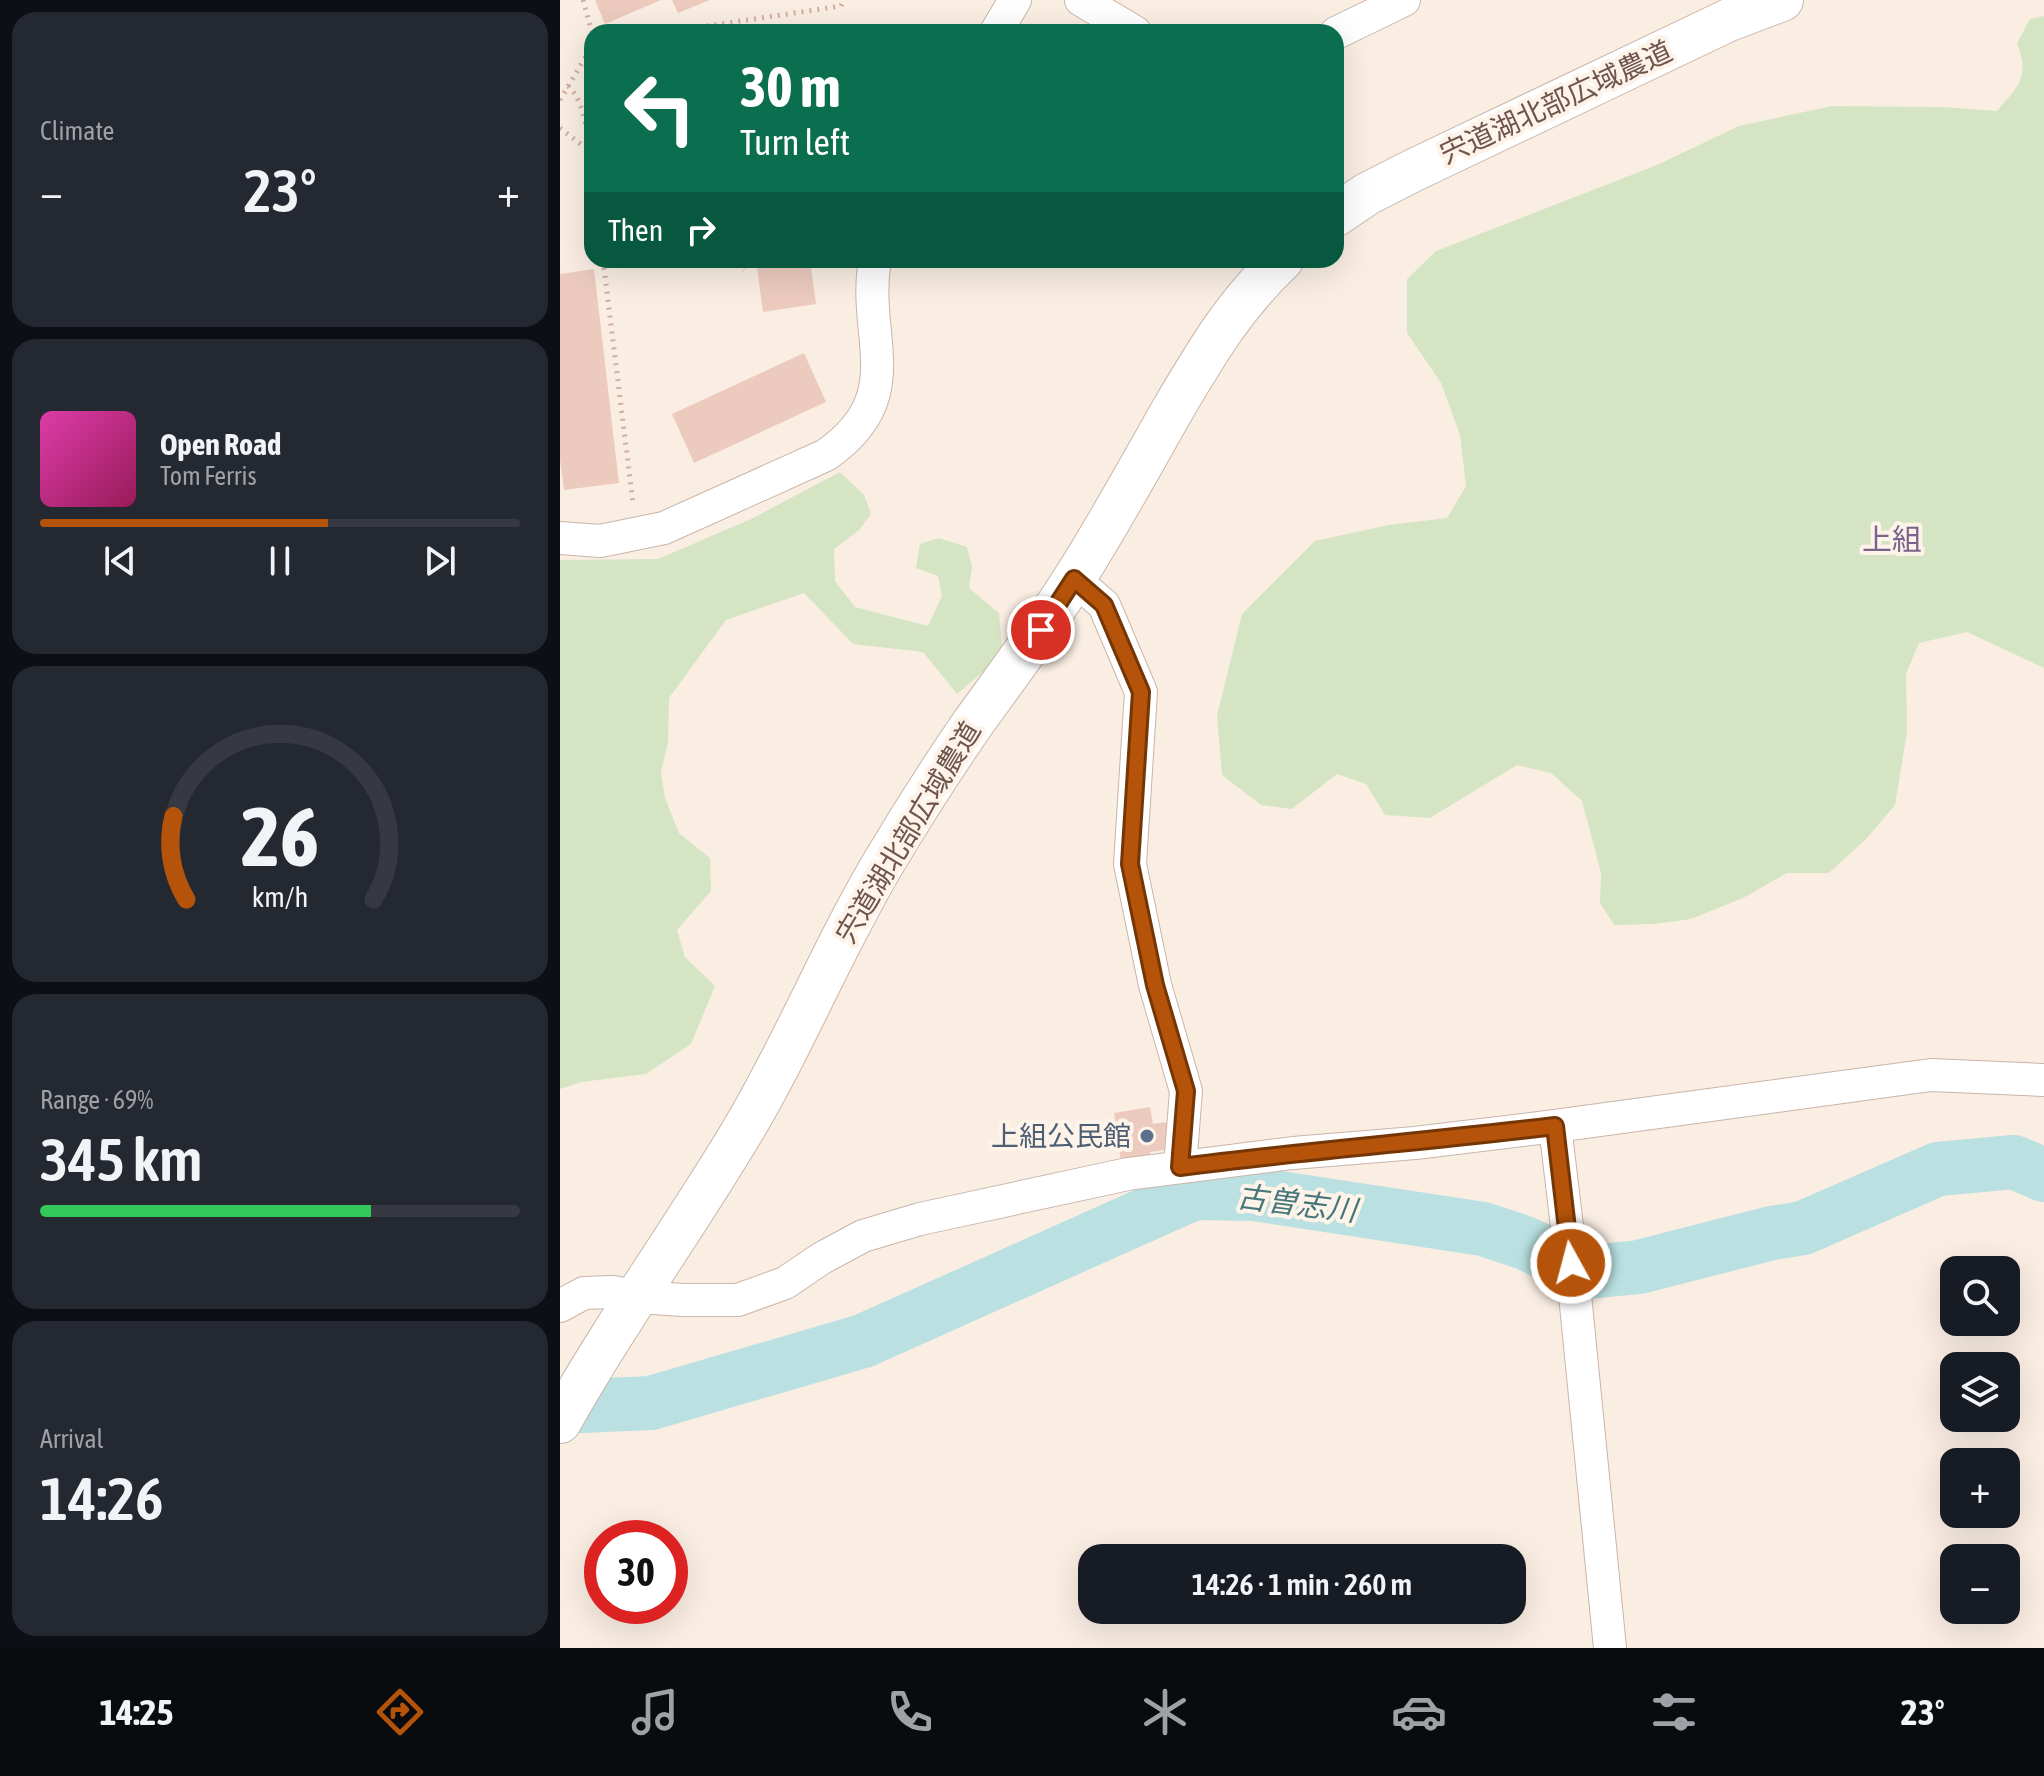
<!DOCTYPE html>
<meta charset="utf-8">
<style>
:root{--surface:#171b24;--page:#242831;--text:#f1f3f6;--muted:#9ea1a6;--line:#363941;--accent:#b45309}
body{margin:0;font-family:"Asap Condensed","Noto Sans JP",sans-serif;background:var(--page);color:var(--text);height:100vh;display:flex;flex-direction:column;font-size:30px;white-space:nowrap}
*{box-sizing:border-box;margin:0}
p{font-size:26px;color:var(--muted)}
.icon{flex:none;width:44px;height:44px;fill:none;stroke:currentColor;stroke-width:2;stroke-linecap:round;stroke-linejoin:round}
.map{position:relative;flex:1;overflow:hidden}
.sheet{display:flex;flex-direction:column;gap:12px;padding:12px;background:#0d0f14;width:560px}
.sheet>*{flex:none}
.banner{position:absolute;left:24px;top:24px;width:760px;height:244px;border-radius:24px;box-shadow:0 8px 32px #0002;background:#0b6e4f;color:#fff;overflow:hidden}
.tools{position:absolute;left:1380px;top:1256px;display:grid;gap:16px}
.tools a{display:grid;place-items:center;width:80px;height:80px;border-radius:16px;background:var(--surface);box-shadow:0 8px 32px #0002;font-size:40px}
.speed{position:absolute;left:24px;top:1520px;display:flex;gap:16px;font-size:40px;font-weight:700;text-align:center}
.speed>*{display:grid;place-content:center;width:104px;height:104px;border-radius:50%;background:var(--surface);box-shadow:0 8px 32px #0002;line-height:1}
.speed .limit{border:12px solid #d22;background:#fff;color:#111}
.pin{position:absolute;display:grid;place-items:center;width:68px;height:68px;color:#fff;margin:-34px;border:4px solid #fff;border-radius:50%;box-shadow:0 2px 8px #0007}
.me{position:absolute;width:88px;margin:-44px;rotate:353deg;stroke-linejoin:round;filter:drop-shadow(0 0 6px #0008)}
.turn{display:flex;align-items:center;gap:28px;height:168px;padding:0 24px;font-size:36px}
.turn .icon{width:104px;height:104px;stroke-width:2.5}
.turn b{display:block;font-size:56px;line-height:68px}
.then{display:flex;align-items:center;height:76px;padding:0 24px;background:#0003;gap:16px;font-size:30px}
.big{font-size:60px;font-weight:600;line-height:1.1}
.sheet .card{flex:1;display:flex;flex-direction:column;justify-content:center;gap:12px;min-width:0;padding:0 28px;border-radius:24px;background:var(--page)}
.sheet .dial{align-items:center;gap:0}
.dial svg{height:208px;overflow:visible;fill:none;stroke:var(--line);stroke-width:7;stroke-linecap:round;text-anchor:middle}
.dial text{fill:var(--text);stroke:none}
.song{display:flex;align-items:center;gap:24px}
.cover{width:96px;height:96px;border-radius:12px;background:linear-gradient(135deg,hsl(320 70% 55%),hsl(330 70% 35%))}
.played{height:8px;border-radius:4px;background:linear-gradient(90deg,var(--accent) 60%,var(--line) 60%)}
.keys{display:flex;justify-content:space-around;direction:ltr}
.heat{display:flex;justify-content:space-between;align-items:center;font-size:44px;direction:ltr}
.charge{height:12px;border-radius:6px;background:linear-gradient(90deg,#34c759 69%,var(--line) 0)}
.trip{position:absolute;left:518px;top:1544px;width:448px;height:80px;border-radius:24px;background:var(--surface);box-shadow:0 8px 32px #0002;font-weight:600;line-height:80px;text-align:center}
.menu{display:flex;height:128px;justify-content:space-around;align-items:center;background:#090b0e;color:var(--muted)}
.menu .icon{width:56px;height:56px}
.menu .active{color:var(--accent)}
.menu b{font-size:36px;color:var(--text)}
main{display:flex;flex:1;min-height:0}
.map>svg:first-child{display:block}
.green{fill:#d5e5c4}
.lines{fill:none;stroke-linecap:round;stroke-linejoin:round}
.river{stroke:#bae0e1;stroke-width:54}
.building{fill:#eccbbe}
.minor-casing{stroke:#c9b5ab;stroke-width:34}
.tertiary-casing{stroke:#c9b5ab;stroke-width:44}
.path{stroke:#d1aea1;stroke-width:5;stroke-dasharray:2 6;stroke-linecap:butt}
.minor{stroke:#fff;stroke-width:32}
.tertiary{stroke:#fff;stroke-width:42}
.path-bridge{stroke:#d1aea1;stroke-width:5;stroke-dasharray:2 6;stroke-linecap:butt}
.route-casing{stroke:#753606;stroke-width:20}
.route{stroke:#b45309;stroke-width:14}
.service-dot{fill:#5c6f8a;stroke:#fdf3e9;stroke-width:3}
.labels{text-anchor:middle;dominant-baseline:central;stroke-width:8;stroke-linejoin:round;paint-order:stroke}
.street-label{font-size:28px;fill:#6f544c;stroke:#fdf3e9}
.service-label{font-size:28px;fill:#4e5e75;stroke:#fdf3e9;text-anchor:end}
.neighbourhood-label{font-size:30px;fill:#7a648c;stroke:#fdf3e9}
.water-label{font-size:30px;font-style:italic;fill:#45777a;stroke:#fdf3e9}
</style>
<main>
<section class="sheet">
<div class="card"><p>Climate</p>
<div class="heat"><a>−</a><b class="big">23°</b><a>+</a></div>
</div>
<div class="card">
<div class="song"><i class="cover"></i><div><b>Open Road</b><p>Tom Ferris</p></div></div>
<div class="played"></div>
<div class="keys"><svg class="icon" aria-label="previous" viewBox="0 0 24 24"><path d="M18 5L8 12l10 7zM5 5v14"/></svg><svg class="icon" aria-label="pause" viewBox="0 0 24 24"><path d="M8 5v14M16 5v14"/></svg><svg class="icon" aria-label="next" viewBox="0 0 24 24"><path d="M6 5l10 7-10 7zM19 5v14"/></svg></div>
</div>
<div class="card dial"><svg viewBox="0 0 100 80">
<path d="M14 69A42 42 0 1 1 86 69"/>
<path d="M14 69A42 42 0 0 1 9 37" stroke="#b45309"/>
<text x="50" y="56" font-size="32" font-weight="700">26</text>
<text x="50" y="72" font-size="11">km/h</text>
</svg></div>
<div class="card"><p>Range · 69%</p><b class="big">345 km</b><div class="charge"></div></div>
<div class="card"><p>Arrival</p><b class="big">14:26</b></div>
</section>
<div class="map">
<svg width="1484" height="1648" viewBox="0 0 1484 1648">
<rect width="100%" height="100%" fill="#faeee3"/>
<path class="green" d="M1484 16V668L1407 632 1359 643 1346 674 1347 732 1335 805 1307 838 1269 873H1227L1183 898 1131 919 1094 924 1054 925 1040 903 1041 873 1022 801 991 773 957 765 870 818 825 815 806 784 777 774 732 809 701 805 662 775 657 716 682 614 755 541 829 525 887 518 906 486 900 435 881 383 847 333V279L876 251 1097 165 1179 126 1272 106 1381 107 1437 111C1459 85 1470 78 1457 43L1470 19Z
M280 472 304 495 311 514 299 530 274 549 275 581 295 607 368 626 382 596 378 576 356 568 360 544 379 538 407 547 412 567 409 588 439 613 443 655 397 694 363 652 293 644 244 593 166 620 109 698 108 742 101 772 105 798 119 833 150 858 151 891 117 930 125 957 155 986 131 1044 86 1074 21 1082 0 1089V560L98 559 191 519Z"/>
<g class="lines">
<path class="river" d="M0 1407 91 1403 303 1341 634 1193 694 1194 923 1229 965 1243 1029 1272 1079 1267 1212 1233 1243 1228 1378 1169 1454 1162 1484 1175"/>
</g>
<path class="building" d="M35 0H101L45 24Z
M112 0H150L118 13Z
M196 260H250L256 304 203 312Z
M34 269 59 483 4 490 0 460V274Z
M244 353 266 402 134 463 112 414Z
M590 1107 593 1124 613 1121 617 1148 590 1152V1157L561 1162 554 1113Z"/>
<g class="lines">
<defs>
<path id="minor" d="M521 0 575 32
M436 32 455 0
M776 33 844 0
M0 538 40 541 104 528 266 455C351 396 301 337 315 260
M514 579 544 605 581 692 570 864 595 985 626 1091 620 1167
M995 1126 1014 1285 1050 1648
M0 1306 24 1293 53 1292 79 1297 123 1300H178L225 1283 262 1258 303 1236 360 1219 568 1174 733 1153 855 1143 995 1126 1371 1075 1484 1080"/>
<path id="tertiary" d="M776 215 807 194 852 171 1169 20 1222 0
M0 1422C56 1322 124 1229 183 1130 235 1043 272 949 324 862 352 815 382 768 413 723 447 676 481 631 512 582 548 526 580 467 613 409 646 353 674 305 722 260"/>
</defs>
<use href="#minor" class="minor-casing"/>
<use href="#tertiary" class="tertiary-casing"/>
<path class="path" d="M23 0 32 32
M107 32 281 6 284 0
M8 86C27 102 29 149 32 173
M0 100 32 46
M43 260 73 503
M171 260 184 270"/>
<use href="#minor" class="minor"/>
<use href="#tertiary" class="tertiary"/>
<path class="path-bridge" d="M0 128 32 153"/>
</g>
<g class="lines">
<defs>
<path id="route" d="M481 630 514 579 544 605 581 692 570 864 595 985 626 1091 620 1167C745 1151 870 1141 995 1126L1011 1263"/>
</defs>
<use href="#route" class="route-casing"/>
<use href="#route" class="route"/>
</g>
<circle class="service-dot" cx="587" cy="1136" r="8"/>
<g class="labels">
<g class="street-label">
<text transform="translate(996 102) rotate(-25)">宍道湖北部広域農道</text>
<text transform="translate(348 832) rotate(-59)">宍道湖北部広域農道</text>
</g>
<g class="service-label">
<text x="571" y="1136">上組公民館</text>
</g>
<g class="neighbourhood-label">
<text x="1332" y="539">上組</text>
</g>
<g class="water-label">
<text transform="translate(737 1203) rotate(7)">古曽志川</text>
</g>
</g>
</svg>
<div class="tools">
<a><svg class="icon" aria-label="search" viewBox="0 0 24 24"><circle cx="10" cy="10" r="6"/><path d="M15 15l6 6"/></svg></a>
<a><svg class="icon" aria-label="layers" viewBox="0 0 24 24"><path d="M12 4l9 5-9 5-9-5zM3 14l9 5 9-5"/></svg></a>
<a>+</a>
<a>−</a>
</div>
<div class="speed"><div class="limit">30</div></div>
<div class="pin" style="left:481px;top:630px;background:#d93025"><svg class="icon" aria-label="arrive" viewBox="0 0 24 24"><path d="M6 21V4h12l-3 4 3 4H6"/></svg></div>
<svg class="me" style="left:1011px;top:1263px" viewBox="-20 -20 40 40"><circle r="17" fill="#b45309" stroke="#fff" stroke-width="3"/><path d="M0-11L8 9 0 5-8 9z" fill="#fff"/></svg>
<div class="trip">14:26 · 1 min · 260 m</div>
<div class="banner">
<div class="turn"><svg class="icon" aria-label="left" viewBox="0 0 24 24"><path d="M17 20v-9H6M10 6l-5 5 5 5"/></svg><div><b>30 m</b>Turn left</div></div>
<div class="then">Then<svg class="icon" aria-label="right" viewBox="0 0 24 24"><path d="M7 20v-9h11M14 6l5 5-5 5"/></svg></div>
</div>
</div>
</main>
<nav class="menu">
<b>14:25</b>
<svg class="icon active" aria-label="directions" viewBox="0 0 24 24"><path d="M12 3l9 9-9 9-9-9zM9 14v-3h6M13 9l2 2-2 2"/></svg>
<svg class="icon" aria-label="music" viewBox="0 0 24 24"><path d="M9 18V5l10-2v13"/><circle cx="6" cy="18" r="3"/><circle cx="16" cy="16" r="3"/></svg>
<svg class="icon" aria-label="phone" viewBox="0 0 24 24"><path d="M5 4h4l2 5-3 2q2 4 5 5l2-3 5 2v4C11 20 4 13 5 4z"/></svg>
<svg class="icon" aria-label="climate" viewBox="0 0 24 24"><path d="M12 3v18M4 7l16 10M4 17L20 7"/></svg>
<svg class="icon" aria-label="car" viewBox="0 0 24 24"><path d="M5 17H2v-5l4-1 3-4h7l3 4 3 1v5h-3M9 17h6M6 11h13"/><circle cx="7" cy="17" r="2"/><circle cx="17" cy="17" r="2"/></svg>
<svg class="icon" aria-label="filters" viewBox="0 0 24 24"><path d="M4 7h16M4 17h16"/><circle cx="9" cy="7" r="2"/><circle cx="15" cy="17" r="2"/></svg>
<b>23°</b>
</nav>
